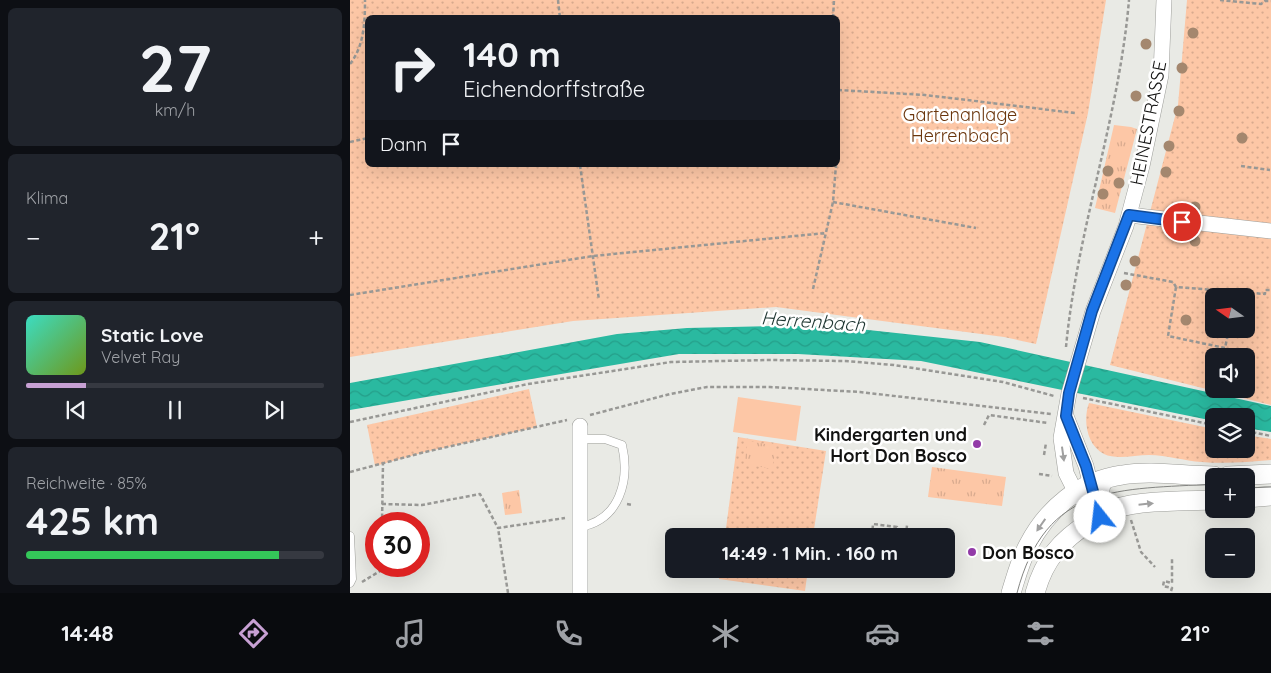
<!DOCTYPE html>
<html lang="de">
<meta charset="utf-8">
<style>
:root{--surface:#171b24;--page:#20242c;--text:#f1f3f6;--muted:#9ea1a6;--line:#363941;--accent:#c7a0d3}
body{margin:0;font-family:Quicksand,sans-serif;background:var(--page);color:var(--text);height:100vh;display:flex;flex-direction:column;font-size:19px;white-space:nowrap}
*{box-sizing:border-box;margin:0}
p{font-size:16px;color:var(--muted)}
.icon{flex:none;width:28px;height:28px;fill:none;stroke:currentColor;stroke-width:2;stroke-linecap:round;stroke-linejoin:round}
.map{position:relative;flex:1;overflow:hidden}
.side{display:flex;flex-direction:column;gap:8px;padding:8px;background:#0d0f14;width:350px}
.side>*{flex:none}
.top-card{position:absolute;left:15px;top:15px;width:475px;height:152px;border-radius:8px;box-shadow:0 5px 20px #0002;background:#171b24;color:var(--text);overflow:hidden}
.needle{width:32px;rotate:284deg}
.buttons{position:absolute;left:855px;top:288px;display:grid;gap:10px}
.buttons a{display:grid;place-items:center;width:50px;height:50px;border-radius:8px;background:var(--surface);box-shadow:0 5px 20px #0002;font-size:25px}
.speed{position:absolute;left:15px;top:512px;display:flex;gap:10px;font-size:25px;font-weight:700;text-align:center}
.speed>*{display:grid;place-content:center;width:65px;height:65px;border-radius:50%;background:var(--surface);box-shadow:0 5px 20px #0002;line-height:1}
.speed .limit{border:8px solid #d22;background:#fff;color:#111}
.pin{position:absolute;display:grid;place-items:center;width:42px;height:42px;color:#fff;margin:-21px;border:2px solid #fff;border-radius:50%;box-shadow:0 1px 5px #0007}
.me{position:absolute;width:55px;margin:-28px;rotate:344deg;stroke-linejoin:round;filter:drop-shadow(0 0 4px #0008)}
.turn{display:flex;align-items:center;gap:18px;height:105px;padding:0 15px;font-size:22px}
.turn .icon{width:65px;height:65px;stroke-width:2.5}
.turn b{display:block;font-size:35px;line-height:42px}
.then{display:flex;align-items:center;height:48px;padding:0 15px;background:#0003;gap:10px;font-size:19px}
.big{font-size:38px;font-weight:700;line-height:1.1}
.side .tile{flex:1;display:flex;flex-direction:column;justify-content:center;gap:8px;min-width:0;padding:0 18px;border-radius:8px;background:var(--page)}
.side .dial{align-items:center;gap:0}
.dial b{font-size:65px;line-height:1}
.song{display:flex;align-items:center;gap:15px}
.cover{width:60px;height:60px;border-radius:8px;background:linear-gradient(135deg,hsl(170 70% 55%),hsl(80 70% 35%))}
.played{height:5px;border-radius:2px;background:linear-gradient(90deg,var(--accent) 20%,var(--line) 20%)}
.keys{display:flex;justify-content:space-around;direction:ltr}
.heat{display:flex;justify-content:space-between;align-items:center;font-size:28px;direction:ltr}
.charge{height:8px;border-radius:4px;background:linear-gradient(90deg,#34c759 85%,var(--line) 0)}
.trip{position:absolute;left:315px;top:528px;width:290px;height:50px;border-radius:8px;background:var(--surface);box-shadow:0 5px 20px #0002;font-weight:700;line-height:50px;text-align:center}
.tabs{display:flex;height:80px;justify-content:space-around;align-items:center;background:#090b0e;color:var(--muted)}
.tabs .icon{width:35px;height:35px}
.tabs .current{color:var(--accent)}
.tabs b{font-size:22px;color:var(--text)}
main{display:flex;flex:1;min-height:0}
.map>svg:first-child{display:block}
.grass{fill:url(#grass-dots);fill-rule:evenodd}
.park{fill:url(#park-tufts)}
.pitch{fill:#fdc7a6}
.water{fill:url(#water-waves)}
.lines{fill:none;stroke-linecap:round;stroke-linejoin:round}
.service-casing{stroke:#9d9e9a;stroke-width:9}
.minor-casing{stroke:#9d9e9a;stroke-width:16}
.tertiary-casing{stroke:#9d9e9a;stroke-width:20}
.path{stroke:#989895;stroke-width:2.5;stroke-dasharray:4 2.5;stroke-linecap:butt}
.service{stroke:#fff;stroke-width:8}
.minor{stroke:#fff;stroke-width:15}
.tertiary{stroke:#fff;stroke-width:19}
.tram{stroke:#848582;stroke-width:1}
.tree{fill:#a4876e}
.oneway{fill:#a0a0a0}
.route-casing{stroke:#114b97;stroke-width:12}
.route{stroke:#1a73e8;stroke-width:9}
.poi-dot{fill:#933ba8;stroke:#fff;stroke-width:2}
.labels{text-anchor:middle;dominant-baseline:central;stroke-width:5;stroke-linejoin:round;paint-order:stroke}
.park-label{font-size:18px;fill:#6b360d;stroke:#fff}
.street-label{font-size:18px;fill:#121211;stroke:#fff}
.poi-label{font-size:18px;font-weight:bold;fill:#121211;stroke:#fff;text-anchor:end}
.water-label{font-size:19px;font-style:italic;fill:#1e3530;stroke:#fff}
</style>
<main>
<section class="side">
<div class="tile dial"><b>27</b><p>km/h</p></div>
<div class="tile"><p>Klima</p>
<div class="heat"><a>−</a><b class="big">21°</b><a>+</a></div>
</div>
<div class="tile">
<div class="song"><i class="cover"></i><div><b>Static Love</b><p>Velvet Ray</p></div></div>
<div class="played"></div>
<div class="keys"><svg class="icon" aria-label="previous" viewBox="0 0 24 24"><path d="M18 5L8 12l10 7zM5 5v14"/></svg><svg class="icon" aria-label="pause" viewBox="0 0 24 24"><path d="M8 5v14M16 5v14"/></svg><svg class="icon" aria-label="next" viewBox="0 0 24 24"><path d="M6 5l10 7-10 7zM19 5v14"/></svg></div>
</div>
<div class="tile"><p>Reichweite · 85%</p><b class="big">425 km</b><div class="charge"></div></div>
</section>
<div class="map">
<svg width="921" height="593" viewBox="0 0 921 593">
<defs>
<pattern id="grass-dots" width="8" height="8" patternUnits="userSpaceOnUse" patternTransform="scale(1.25)"><rect width="8" height="8" fill="#fdc7a6"/><path d="M2 2h.1M6 6h.1" fill="none" stroke="#d8aa8e" stroke-width="1.8" stroke-linecap="round"/></pattern>
<pattern id="park-tufts" width="24" height="20" patternUnits="userSpaceOnUse" patternTransform="scale(1.25)"><rect width="24" height="20" fill="#fdc7a6"/><path d="M3 7l-1-3M5 7V3M7 7l1-3M15 17l-1-3M17 17v-4M19 17l1-3" fill="none" stroke="#d8aa8e"/></pattern>
<pattern id="water-waves" width="16" height="10" patternUnits="userSpaceOnUse" patternTransform="scale(1.25)"><rect width="16" height="10" fill="#2ab9a0"/><path d="M0 5q4-4 8 0t8 0" fill="none" stroke="#249e89"/></pattern>
</defs>
<rect width="100%" height="100%" fill="#e9eae5"/>
<path class="grass" d="M0 0H756L738 113 686 344 654 337 426 307 223 321 0 357ZM18 18H488V165H18Z
M837 0H921V405L760 365 828 105ZM864 296H896V329H864ZM864 356H896V389H864Z
M179 389 187 427 75 452 25 466 17 425Z
M739 403 864 429V449H896V435L921 439V460C898 462 875 464 852 462 834 461 817 455 799 455 785 455 766 460 754 454 736 445 733 419 739 403Z
M388 437 476 451 463 536H375Z
M370 569H458L455 591 369 579Z"/>
<path class="park" d="M764 125 781 127 787 129 765 213 745 208Z
M398 441 426 446 422 469 394 464Z
M582 467 656 477 652 506 578 497Z
M169 490 172 513 155 515 152 493Z"/>
<path class="pitch" d="M388 397 451 406 446 441 383 432Z"/>
<path class="water" d="M425 326H481L630 342 921 406V432L896 428V416H864V421L571 361 448 354H329L0 410V383L267 334 337 328Z"/>
<g class="lines">
<defs>
<path id="service" d="M230 527C270 520 280 480 272 445L255 439H231
M0 536 2 579 0 583"/>
<path id="minor" d="M779 215 921 231
M716 416 736 466 743 494
M750 517 738 506 725 491 716 473 711 438 719 393 743 311 776 226 792 166 811 75 814 0
M230 593V426"/>
<path id="tertiary" d="M878 476 921 474
M756 479 751 484 749 495C754 503 760 506 769 508
M896 498 921 496
M661 593C666 577 670 561 678 546 697 509 730 481 772 475 802 470 834 476 864 476
M685 593C694 560 711 540 740 522 748 518 756 512 764 509 791 500 835 501 864 500"/>
</defs>
<use href="#service" class="service-casing"/>
<use href="#minor" class="minor-casing"/>
<use href="#tertiary" class="tertiary-casing"/>
<path class="path" d="M208 0 210 18
M870 0 911 4 915 1H921
M483 18 484 0
M0 64C14 46 15 23 15 0
M488 90 575 95 725 113
M0 142 18 138
M230 165 249 300
M891 166 920 170
M483 202 626 228
M774 273 823 282 826 287 915 294V290H921
M826 287 818 336 875 348 879 329
M463 289 483 202 486 165
M0 295 243 256 476 233
M885 296 886 290
M716 347C727 230 769 118 779 0
M733 398 864 425
M240 415 320 394 357 387H420L510 392 701 414
M0 422 178 384 321 362 420 360 495 361 544 365 653 382 704 396
M634 425 639 415 698 423
M896 431 921 436
M694 455 696 443
M0 472 75 452 217 420
M689 474 702 476
M32 504 72 505 130 494 148 528
M277 504 283 505
M781 520 791 552 805 567
M32 524 33 463
M522 536 523 524 547 527 550 536
M556 536 557 525
M549 577 551 569
M12 582 30 571V566
M821 591 822 588 813 586 814 581 822 583V558
M158 593 148 528 215 518"/>
<use href="#service" class="service"/>
<use href="#minor" class="minor"/>
<use href="#tertiary" class="tertiary"/>
<path class="tram" d="M896 488 921 487
M667 593C696 482 769 490 864 484"/>
</g>
<g class="tree">
<circle cx="843" cy="33" r="5.5"/>
<circle cx="796" cy="44" r="5.5"/>
<circle cx="832" cy="68" r="5.5"/>
<circle cx="786" cy="96" r="5.5"/>
<circle cx="829" cy="111" r="5.5"/>
<circle cx="892" cy="138" r="5.5"/>
<circle cx="819" cy="146" r="5.5"/>
<circle cx="758" cy="171" r="5.5"/>
<circle cx="816" cy="172" r="5.5"/>
<circle cx="769" cy="183" r="5.5"/>
<circle cx="753" cy="194" r="5.5"/>
<circle cx="845" cy="207" r="5.5"/>
<circle cx="845" cy="241" r="5.5"/>
<circle cx="785" cy="261" r="5.5"/>
<circle cx="776" cy="285" r="5.5"/>
<circle cx="836" cy="320" r="5.5"/>
</g>
<defs><path id="oneway-solid" d="M-6-.8H1V-3.2L6.5 0L1 3.2V.8H-6Z" transform="scale(1.25)"/></defs>
<g class="oneway">
<use href="#oneway-solid" transform="translate(713 454) rotate(82)"/>
<use href="#oneway-solid" transform="translate(796 504) rotate(-6)"/>
<use href="#oneway-solid" transform="translate(691 525) rotate(125)"/>
</g>
<g class="lines">
<defs>
<path id="route" d="M750 517 736 466 716 416 719 393 742 311 779 215 832 222"/>
</defs>
<use href="#route" class="route-casing"/>
<use href="#route" class="route"/>
</g>
<g class="poi-dot">
<circle cx="627" cy="444" r="5"/>
<circle cx="622" cy="552" r="5"/>
</g>
<g class="labels">
<g class="park-label">
<text x="610" y="114">Gartenanlage<tspan x="610" dy="21">Herrenbach</tspan></text>
</g>
<g class="street-label">
<text transform="translate(798 123) rotate(-79)">HEINESTRASSE</text>
</g>
<g class="poi-label">
<text x="617" y="434">Kindergarten und<tspan x="617" dy="21">Hort Don Bosco</tspan></text>
<text x="632" y="552" text-anchor="start">Don Bosco</text>
</g>
<g class="water-label">
<text transform="translate(463 321) rotate(4)">Herrenbach</text>
</g>
</g>
</svg>
<div class="buttons">
<a><svg class="needle" viewBox="-14 -14 28 28"><path d="M0-13l5 13h-10z" fill="#e53935"/><path d="M0 13l5-13h-10z" fill="#9ea1a6"/></svg></a>
<a><svg class="icon" aria-label="sound" viewBox="0 0 24 24"><path d="M4 9h4l5-4v14l-5-4H4zM17 9q2 3 0 6"/></svg></a>
<a><svg class="icon" aria-label="layers" viewBox="0 0 24 24"><path d="M12 4l9 5-9 5-9-5zM3 14l9 5 9-5"/></svg></a>
<a>+</a>
<a>−</a>
</div>
<div class="speed"><div class="limit">30</div></div>
<div class="pin" style="left:832px;top:222px;background:#d93025"><svg class="icon" aria-label="arrive" viewBox="0 0 24 24"><path d="M6 21V4h12l-3 4 3 4H6"/></svg></div>
<svg class="me" style="left:750px;top:517px" viewBox="-20 -20 40 40"><circle r="19" fill="#fff"/><path d="M0-13L10 11 0 6-10 11z" fill="#1a73e8"/></svg>
<div class="trip">14:49 · 1 Min. · 160 m</div>
<div class="top-card">
<div class="turn"><svg class="icon" aria-label="right" viewBox="0 0 24 24"><path d="M7 20v-9h11M14 6l5 5-5 5"/></svg><div><b>140 m</b>Eichendorffstraße</div></div>
<div class="then">Dann<svg class="icon" aria-label="arrive" viewBox="0 0 24 24"><path d="M6 21V4h12l-3 4 3 4H6"/></svg></div>
</div>
</div>
</main>
<nav class="tabs">
<b>14:48</b>
<svg class="icon current" aria-label="directions" viewBox="0 0 24 24"><path d="M12 3l9 9-9 9-9-9zM9 14v-3h6M13 9l2 2-2 2"/></svg>
<svg class="icon" aria-label="music" viewBox="0 0 24 24"><path d="M9 18V5l10-2v13"/><circle cx="6" cy="18" r="3"/><circle cx="16" cy="16" r="3"/></svg>
<svg class="icon" aria-label="phone" viewBox="0 0 24 24"><path d="M5 4h4l2 5-3 2q2 4 5 5l2-3 5 2v4C11 20 4 13 5 4z"/></svg>
<svg class="icon" aria-label="climate" viewBox="0 0 24 24"><path d="M12 3v18M4 7l16 10M4 17L20 7"/></svg>
<svg class="icon" aria-label="car" viewBox="0 0 24 24"><path d="M5 17H2v-5l4-1 3-4h7l3 4 3 1v5h-3M9 17h6M6 11h13"/><circle cx="7" cy="17" r="2"/><circle cx="17" cy="17" r="2"/></svg>
<svg class="icon" aria-label="filters" viewBox="0 0 24 24"><path d="M4 7h16M4 17h16"/><circle cx="9" cy="7" r="2"/><circle cx="15" cy="17" r="2"/></svg>
<b>21°</b>
</nav>
